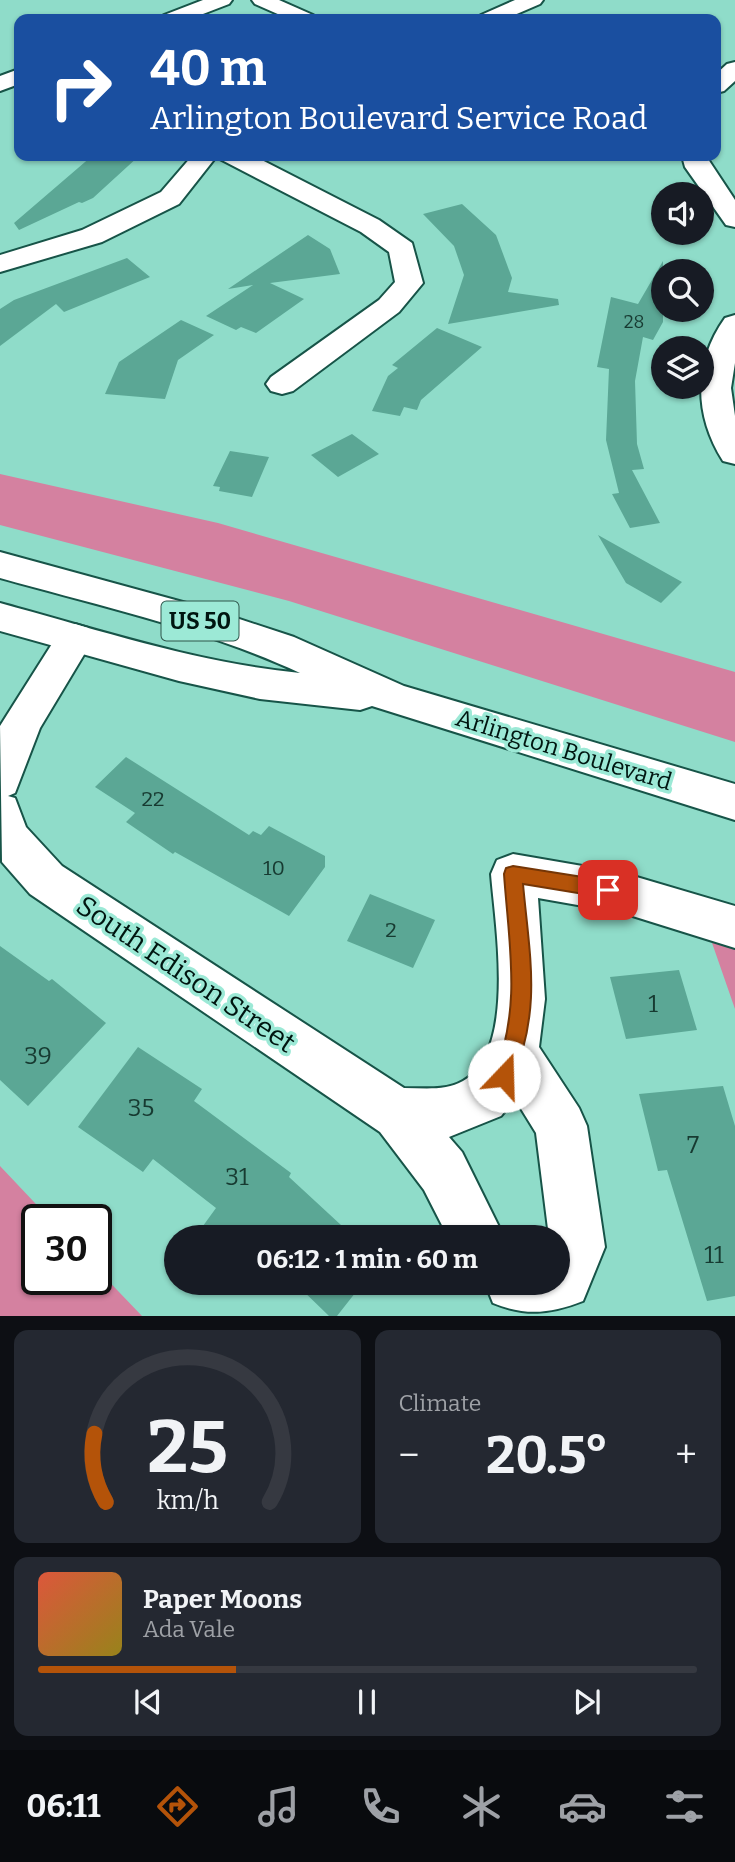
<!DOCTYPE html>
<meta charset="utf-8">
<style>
:root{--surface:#171b24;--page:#242831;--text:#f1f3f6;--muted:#9ea1a6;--line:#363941;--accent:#b45309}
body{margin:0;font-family:Bitter,serif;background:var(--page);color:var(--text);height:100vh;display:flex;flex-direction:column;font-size:26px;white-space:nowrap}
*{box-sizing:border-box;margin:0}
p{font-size:23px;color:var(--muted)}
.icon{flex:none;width:38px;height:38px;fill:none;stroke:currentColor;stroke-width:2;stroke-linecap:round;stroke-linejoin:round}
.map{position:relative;height:1316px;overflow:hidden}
.sheet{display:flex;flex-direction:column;gap:14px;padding:14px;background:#0d0f14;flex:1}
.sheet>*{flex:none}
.top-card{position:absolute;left:14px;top:14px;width:707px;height:147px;border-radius:14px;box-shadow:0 2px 5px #0004;background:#1a4fa0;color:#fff;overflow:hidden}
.tools{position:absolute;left:651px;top:182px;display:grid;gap:14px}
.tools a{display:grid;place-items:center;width:63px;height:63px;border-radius:50%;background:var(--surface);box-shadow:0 2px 5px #0004;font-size:35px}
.speed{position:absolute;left:21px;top:1204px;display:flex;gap:14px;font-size:35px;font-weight:700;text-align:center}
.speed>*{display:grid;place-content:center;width:91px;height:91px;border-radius:50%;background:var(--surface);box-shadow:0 2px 5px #0004;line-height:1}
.speed .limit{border:4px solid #111;border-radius:10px;background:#fff;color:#111}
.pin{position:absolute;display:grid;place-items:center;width:60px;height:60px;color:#fff;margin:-30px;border-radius:14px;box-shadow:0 4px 10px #0006}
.me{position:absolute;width:77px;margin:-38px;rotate:21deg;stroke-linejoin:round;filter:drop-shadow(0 0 5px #0008)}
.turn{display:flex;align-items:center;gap:24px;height:147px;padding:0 21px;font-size:32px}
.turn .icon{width:91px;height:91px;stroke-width:2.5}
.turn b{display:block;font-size:49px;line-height:60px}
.big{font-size:52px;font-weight:700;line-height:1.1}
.sheet .widget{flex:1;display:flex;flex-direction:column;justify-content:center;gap:10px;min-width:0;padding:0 24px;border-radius:14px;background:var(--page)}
.sheet .dial{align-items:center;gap:0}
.dial svg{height:182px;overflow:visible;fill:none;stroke:var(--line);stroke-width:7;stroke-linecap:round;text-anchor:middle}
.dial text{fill:var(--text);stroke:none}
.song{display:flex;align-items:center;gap:21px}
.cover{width:84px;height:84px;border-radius:10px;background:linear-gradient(135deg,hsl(10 70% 55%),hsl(50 70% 35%))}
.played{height:7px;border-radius:4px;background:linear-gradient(90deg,var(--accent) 30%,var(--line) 30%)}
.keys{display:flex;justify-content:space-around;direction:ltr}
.heat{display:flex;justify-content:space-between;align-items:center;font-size:38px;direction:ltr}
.sheet .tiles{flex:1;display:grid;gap:14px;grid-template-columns:1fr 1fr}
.widget:last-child{grid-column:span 2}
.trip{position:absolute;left:164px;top:1225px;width:406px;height:70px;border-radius:35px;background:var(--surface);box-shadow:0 2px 5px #0004;font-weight:700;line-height:70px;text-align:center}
.dock{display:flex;height:112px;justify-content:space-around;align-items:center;background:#090b0e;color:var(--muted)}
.dock .icon{width:49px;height:49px}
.dock .current{color:var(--accent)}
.dock b{font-size:32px;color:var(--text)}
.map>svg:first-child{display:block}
.green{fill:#d481a0}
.building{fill:#5ba795}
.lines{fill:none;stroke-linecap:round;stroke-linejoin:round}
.minor-casing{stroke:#175448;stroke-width:4}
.highway-casing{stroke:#175448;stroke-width:4}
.minor{fill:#fff;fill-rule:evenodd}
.highway{fill:#fff;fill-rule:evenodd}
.route{fill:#b45309;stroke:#753606;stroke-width:2}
.labels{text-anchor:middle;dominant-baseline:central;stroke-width:7;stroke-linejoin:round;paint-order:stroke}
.far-number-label{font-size:18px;fill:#173a31}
.number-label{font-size:21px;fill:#173a31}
.shield{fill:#9ce9d6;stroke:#2f554b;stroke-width:2}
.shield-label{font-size:23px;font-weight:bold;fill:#001510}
.street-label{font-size:24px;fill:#001510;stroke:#9ce9d6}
.near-number-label{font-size:24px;fill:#173a31}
.near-street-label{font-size:28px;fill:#001510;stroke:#9ce9d6}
</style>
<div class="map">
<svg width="735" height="1316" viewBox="0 0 735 1316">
<rect width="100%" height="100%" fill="#8fdcc9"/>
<path class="green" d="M0 474 218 523 735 672V742L289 601 0 525Z
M711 940 735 949V1009Z
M0 1166 51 1220H37V1279H96V1268L142 1316H0Z"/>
<path class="building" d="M92 156H139L93 198 82 203 79 202 19 230 14 223Z
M462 204 496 235 512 278 508 292 558 299 559 305 448 324 464 275 454 246 423 214Z
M308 235 330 249 340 274 270 283 304 299 256 333 241 327 236 330 206 316 253 285 228 289Z
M127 258 150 277 64 312 56 304 0 346V309L14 300Z
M663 261V322L653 340 643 337 635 381 637 444 644 469 632 470 660 523 630 528 612 494 619 493 606 440 609 369 597 367 611 297 638 304Z
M181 320 214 335 178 360 165 399 105 394 119 362Z
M437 328 482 347 421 400 417 410 404 407 400 416 372 411 388 376 398 368 392 365Z
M352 434 379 454 338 477 311 455Z
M230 451 269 457 252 497 219 491 220 487 213 486Z
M598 535 682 582 661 603 626 583Z
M126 757 249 835 253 831 261 835 269 826 325 856V867L289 916 175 852 173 854 126 822 135 813 95 787Z
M370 894 435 920 413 968 347 941Z
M0 946 49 981 52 979 106 1023 28 1106 0 1080Z
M679 970 697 1030 626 1039 610 977Z
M138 1047 202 1089 194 1101 291 1173 289 1177 354 1237H195L216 1208 153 1159 143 1172 78 1127Z
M723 1086 735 1126V1296L707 1301 667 1170 658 1171 639 1094Z
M295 1283H363L337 1316H329Z"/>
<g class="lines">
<defs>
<path id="minor" d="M203 0H232L229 4 190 19H160L164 15Z
M252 0H279L313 15 317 19H289L255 4Z
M515 0H543L540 4 505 19H477L481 15Z
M735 62V81L724 91 716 93V74L727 64Z
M19 69V84L0 91V76Z
M192 156H254L379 220 412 243 423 283 399 312 293 391 282 394 271 391 266 384 271 377 379 300 395 282 389 252 361 232 216 157 179 204 102 242 0 272V255L82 230 161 192Z
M682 156H706L735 200V227L726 225 685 167Z
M735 315V363L731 388 735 416V464L723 461C694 415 693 363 725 318Z
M75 624 88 628 94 638 40 728 15 793 8 796 15 798 26 827 62 866 404 1088C424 1088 446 1091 463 1081 517 1051 495 925 491 874L497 860 513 854 623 873 735 906V948L623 913 538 898 545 999 539 1047 579 1108 587 1126 605 1247 583 1301C550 1314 525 1316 493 1303L485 1283H558V1237H549L536 1133 515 1099 501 1116 449 1137 462 1152 504 1237H448L424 1190 380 1132 30 894 2 862 0 726 62 628Z"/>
<path id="highway" d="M0 552 212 610 294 637 404 686 735 784V820L372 706 360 710 260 699 179 681 0 631V603C99 630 198 663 300 673 205 629 100 606 0 578Z"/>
</defs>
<use href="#minor" class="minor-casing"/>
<use href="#highway" class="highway-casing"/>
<use href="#minor" class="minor"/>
<use href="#highway" class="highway"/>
</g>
<path class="route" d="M513 866 608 881 615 884 617 890 615 895 608 898 523 884C530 960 542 1010 511 1083L504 1086 497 1083 494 1076C522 1007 509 946 504 874L506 868Z"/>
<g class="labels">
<g class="far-number-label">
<text x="634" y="322">28</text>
</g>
<g class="number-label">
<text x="153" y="799">22</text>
<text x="274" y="868">10</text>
<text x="391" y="930">2</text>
</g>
<rect class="shield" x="161.5" y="601.5" width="77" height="39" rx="5"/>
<g class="shield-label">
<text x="200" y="621">US 50</text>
</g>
<g class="street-label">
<text transform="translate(564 750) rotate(17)">Arlington Boulevard</text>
</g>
<g class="near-number-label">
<text x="653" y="1004">1</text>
<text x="38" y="1056">39</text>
<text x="141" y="1108">35</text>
<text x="693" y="1145">7</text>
<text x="237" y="1177">31</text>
<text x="714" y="1255">11</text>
</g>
<g class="near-street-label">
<text transform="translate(186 974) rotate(34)">South Edison Street</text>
</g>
</g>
</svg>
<div class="tools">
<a><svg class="icon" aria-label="sound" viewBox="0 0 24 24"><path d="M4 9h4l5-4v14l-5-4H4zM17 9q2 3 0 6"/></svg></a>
<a><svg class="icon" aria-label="search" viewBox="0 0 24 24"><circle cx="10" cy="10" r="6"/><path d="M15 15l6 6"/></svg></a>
<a><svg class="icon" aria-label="layers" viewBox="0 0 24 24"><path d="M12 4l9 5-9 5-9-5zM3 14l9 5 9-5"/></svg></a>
</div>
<div class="speed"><div class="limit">30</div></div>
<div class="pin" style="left:608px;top:890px;background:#d93025"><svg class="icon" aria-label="arrive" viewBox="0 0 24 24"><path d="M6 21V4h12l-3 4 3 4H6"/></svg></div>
<svg class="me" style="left:504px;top:1076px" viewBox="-20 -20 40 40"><circle r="19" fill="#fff"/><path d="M0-13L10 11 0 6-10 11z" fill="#b45309"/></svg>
<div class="trip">06:12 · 1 min · 60 m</div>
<div class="top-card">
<div class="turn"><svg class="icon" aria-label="right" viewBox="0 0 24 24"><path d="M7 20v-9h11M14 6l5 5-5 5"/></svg><div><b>40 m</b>Arlington Boulevard Service Road</div></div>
</div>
</div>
<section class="sheet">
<div class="tiles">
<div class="widget dial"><svg viewBox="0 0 100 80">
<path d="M14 69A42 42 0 1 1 86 69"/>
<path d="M14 69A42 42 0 0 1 9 39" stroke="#b45309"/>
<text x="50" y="56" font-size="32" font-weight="700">25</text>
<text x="50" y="72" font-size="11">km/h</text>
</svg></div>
<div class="widget"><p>Climate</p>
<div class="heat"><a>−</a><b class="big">20.5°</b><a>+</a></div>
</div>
<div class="widget">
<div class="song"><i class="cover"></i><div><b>Paper Moons</b><p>Ada Vale</p></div></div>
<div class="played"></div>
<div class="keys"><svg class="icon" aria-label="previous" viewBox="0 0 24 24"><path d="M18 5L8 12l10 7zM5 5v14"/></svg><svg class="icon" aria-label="pause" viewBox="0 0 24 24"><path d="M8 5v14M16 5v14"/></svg><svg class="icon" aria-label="next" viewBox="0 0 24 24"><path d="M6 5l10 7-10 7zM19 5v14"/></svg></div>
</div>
</div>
</section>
<nav class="dock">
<b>06:11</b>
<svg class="icon current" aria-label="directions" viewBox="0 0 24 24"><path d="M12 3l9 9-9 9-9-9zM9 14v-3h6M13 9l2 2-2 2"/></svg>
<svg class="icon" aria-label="music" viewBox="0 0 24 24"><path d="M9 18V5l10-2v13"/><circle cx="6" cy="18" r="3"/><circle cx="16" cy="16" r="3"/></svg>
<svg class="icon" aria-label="phone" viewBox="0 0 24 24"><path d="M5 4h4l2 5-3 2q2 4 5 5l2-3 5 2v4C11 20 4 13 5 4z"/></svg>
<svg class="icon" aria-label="climate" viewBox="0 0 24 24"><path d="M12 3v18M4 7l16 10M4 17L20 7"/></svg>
<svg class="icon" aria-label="car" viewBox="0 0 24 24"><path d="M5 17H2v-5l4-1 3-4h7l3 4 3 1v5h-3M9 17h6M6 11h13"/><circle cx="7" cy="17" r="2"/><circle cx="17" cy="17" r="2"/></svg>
<svg class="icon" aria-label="filters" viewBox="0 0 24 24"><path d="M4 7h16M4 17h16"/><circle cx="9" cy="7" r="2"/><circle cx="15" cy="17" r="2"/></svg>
</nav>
